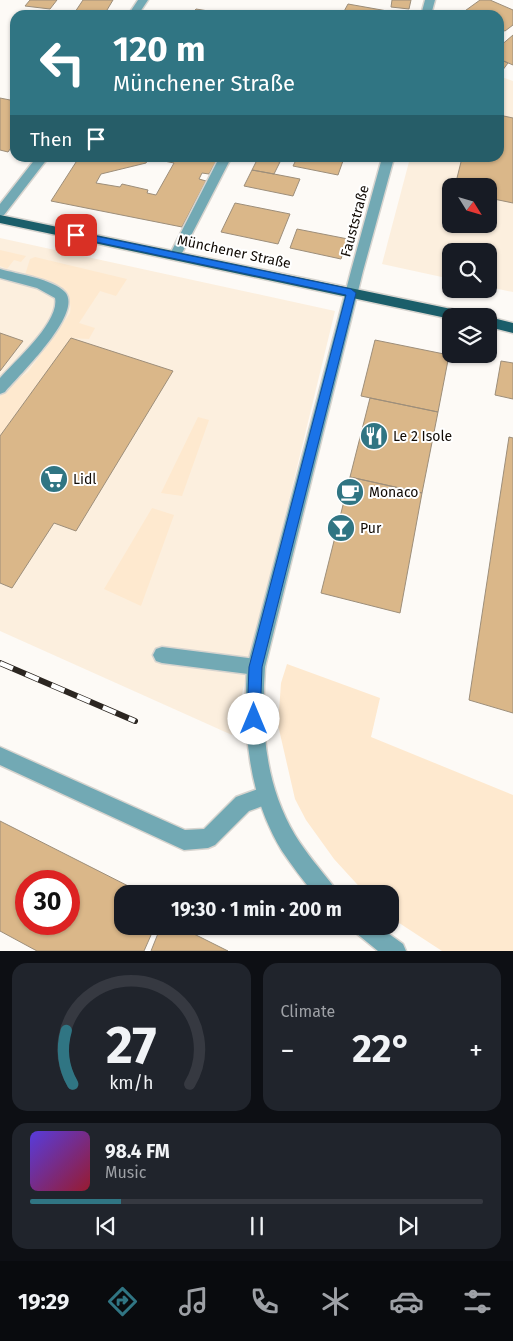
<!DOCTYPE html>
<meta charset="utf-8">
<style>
:root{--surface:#171b24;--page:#20242c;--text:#f1f3f6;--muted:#9ea1a6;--line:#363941;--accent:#307583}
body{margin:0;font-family:"Fira Sans",sans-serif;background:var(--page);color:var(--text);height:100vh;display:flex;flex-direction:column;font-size:19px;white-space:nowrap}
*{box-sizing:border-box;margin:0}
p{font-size:16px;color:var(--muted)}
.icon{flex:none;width:28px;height:28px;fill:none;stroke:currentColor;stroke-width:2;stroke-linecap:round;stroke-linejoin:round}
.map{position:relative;height:951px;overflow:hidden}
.panel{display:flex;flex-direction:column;gap:12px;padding:12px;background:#0d0f14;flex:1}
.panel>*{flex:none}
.hud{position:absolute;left:10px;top:10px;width:494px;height:152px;border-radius:15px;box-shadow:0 1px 4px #0004;background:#307583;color:#fff;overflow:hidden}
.needle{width:32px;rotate:127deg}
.controls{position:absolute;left:442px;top:178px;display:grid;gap:10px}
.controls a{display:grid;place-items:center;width:55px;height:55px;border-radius:10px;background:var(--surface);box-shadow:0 1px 4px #0004;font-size:25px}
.speed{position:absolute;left:15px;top:870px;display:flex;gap:10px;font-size:25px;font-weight:700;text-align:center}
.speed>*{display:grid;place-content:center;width:65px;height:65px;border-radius:50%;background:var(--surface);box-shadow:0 1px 4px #0004;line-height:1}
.speed .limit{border:8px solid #d22;background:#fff;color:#111}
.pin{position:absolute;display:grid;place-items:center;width:42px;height:42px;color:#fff;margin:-21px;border-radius:10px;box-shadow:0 2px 8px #0006}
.me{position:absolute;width:55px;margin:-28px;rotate:0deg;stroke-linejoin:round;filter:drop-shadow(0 0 4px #0008)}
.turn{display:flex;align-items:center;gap:18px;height:105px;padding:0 20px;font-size:22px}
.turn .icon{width:65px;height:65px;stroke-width:2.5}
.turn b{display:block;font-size:35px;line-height:42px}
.then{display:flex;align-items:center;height:48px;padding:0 20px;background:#0003;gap:10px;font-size:19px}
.big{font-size:38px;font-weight:700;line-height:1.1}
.panel .tile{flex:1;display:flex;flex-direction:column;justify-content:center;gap:8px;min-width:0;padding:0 18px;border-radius:15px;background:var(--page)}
.panel .dial{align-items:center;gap:0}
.dial svg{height:130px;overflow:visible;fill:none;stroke:var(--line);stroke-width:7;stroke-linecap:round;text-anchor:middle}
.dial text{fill:var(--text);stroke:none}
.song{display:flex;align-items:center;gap:15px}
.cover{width:60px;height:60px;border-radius:8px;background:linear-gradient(135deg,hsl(250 70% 55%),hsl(350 70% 35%))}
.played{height:5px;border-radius:2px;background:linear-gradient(90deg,var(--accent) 20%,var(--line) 20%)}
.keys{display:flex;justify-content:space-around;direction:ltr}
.heat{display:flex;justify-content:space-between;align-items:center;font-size:28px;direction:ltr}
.panel .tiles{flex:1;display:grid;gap:12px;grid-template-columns:1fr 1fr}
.tile:last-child{grid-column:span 2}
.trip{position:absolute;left:114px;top:885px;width:285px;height:50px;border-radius:15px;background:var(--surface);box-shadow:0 1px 4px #0004;font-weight:700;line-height:50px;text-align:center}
.tabs{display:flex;height:80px;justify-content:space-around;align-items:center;background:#090b0e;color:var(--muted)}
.tabs .icon{width:35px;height:35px}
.tabs .active{color:var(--accent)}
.tabs b{font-size:22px;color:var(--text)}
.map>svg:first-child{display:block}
.built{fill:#fcefde;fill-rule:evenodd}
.green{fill:#fee9cf}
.building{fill:#dab789;stroke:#9d8e7a;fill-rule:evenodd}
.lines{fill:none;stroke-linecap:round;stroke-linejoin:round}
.lane-casing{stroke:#d7d4cf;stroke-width:3}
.street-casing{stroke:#d7d4cf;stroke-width:3}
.primary-casing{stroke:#d7d4cf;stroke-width:3}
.lane{fill:#72a9b4;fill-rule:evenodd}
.street{fill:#72a9b4;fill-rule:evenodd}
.primary{fill:#1b5e6a;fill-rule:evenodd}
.rail-casing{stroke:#2c2621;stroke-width:6}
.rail{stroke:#fff;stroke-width:4.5;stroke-dasharray:14;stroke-linecap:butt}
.route{fill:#1a73e8;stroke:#114b97}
.labels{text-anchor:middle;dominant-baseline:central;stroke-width:4;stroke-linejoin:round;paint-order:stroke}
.street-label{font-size:14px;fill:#100a04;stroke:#fff}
.poi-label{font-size:14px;fill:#100a04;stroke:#fff;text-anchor:start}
</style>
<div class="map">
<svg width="513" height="951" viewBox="0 0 513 951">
<rect width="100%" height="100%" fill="#fdfaf6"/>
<path class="built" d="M499 76 513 81V292L489 287V251H451V279L382 264 410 158H499ZM451 186H489V224H451Z
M0 238 335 311 232 735 0 631Z"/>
<path class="green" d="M0 250 26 256 21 262 14 260 7 269 0 266Z
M35 257 127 279 116 296 100 291 79 323 95 328 89 339 71 338 0 436V397L7 387 28 372 70 313C75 286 45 282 25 275L30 259Z
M198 417 209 420 182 496 161 493Z
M152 508 174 515 141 606 104 589Z
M287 664 380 698 371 737 513 795V951H442L390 917V894H366L334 859 306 820 295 799 278 725 281 683Z"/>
<path class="building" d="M30 0H57L50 9 25 6Z
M83 0H113L104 15H73Z
M392 0H411L409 9 391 7Z
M480 0H490L513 10V25L505 31 499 29V15H467L462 13Z
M348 4 393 12 392 15H342Z
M196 9 227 14 191 15Z
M513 35V65L499 59V47Z
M499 59 508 63 499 75Z
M0 98 15 101V142L8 152 0 150Z
M499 115 513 118V203L489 198V186H455L462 158H499Z
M68 158H218L209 174 202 173 199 179 206 181 182 227 51 201 78 159ZM149 158 174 163 156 195 147 193 148 190 122 184 120 187 96 183 101 174 146 163Z
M258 158 280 162 274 174 252 170Z
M297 158H344L338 175 293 166Z
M252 170 274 174 300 179 293 196 244 186Z
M235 203 290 214 278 244 221 232Z
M297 229 348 239 341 259 290 248Z
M0 333 23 341 0 371Z
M71 338 173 371 76 531 54 523 12 588 0 583V436Z
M375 340 449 355 438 412 361 396Z
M501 361 513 363V399L495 395Z
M370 398 438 412 422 493 350 477Z
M509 437 513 438V713L469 700Z
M350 477 422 493 400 613 321 593Z
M0 821 144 894H122V926H155L144 951H37L0 931ZM26 881H69V924H26Z
M161 926H178L228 951H151Z"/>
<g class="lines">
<defs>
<path id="lane" d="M219 158H231L179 259H171L169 256Z
M0 269C17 274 53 279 65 292 84 313 19 375 5 392L0 394V378C15 361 60 322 55 298L37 288 0 278Z
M162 647 256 659 262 661 265 667 262 673 256 675 162 663 156 661 153 655 156 649Z
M0 747 185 830 204 829 236 797 266 786 273 788 275 795 273 802 249 811 215 845 208 848 184 850 0 765Z"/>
<path id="street" d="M138 0H148L138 15H128Z
M425 0H435L431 15H421Z
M36 158H48L4 215 0 216V204Z
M382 158H394L363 271 265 667C261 725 264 783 295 835 306 853 321 870 334 887L337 894H314C303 880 292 866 282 851 248 795 243 731 247 667L351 271Z
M353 926H378L403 944 406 951H378L356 933Z"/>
<path id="primary" d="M0 215 461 311 466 313 468 316H451V319L0 223Z
M489 317 513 323V333L489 327Z"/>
</defs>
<use href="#lane" class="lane-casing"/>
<use href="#street" class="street-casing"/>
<use href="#primary" class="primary-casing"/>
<use href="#lane" class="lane"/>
<use href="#street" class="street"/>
<use href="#primary" class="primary"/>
<defs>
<path id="rail" d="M0 663 135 721"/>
</defs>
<use href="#rail" class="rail-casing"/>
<use href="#rail" class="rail"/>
</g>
<path class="route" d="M76 232 351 289 356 293 262 667 260 719 258 724 254 726 249 724 247 719 249 667 346 295 73 237 72 235Z"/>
<defs>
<symbol id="restaurant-disc" viewBox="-11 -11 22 22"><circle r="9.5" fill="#307583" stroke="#fff"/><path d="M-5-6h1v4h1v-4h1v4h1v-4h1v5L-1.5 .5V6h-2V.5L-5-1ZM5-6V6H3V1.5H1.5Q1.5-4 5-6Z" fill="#fff"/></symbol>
<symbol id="supermarket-disc" viewBox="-11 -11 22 22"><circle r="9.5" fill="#307583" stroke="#fff"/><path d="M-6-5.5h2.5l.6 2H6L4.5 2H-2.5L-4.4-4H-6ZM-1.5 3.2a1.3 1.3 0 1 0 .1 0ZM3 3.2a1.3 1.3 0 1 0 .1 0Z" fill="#fff"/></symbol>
<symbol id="cafe-disc" viewBox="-11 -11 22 22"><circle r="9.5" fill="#307583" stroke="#fff"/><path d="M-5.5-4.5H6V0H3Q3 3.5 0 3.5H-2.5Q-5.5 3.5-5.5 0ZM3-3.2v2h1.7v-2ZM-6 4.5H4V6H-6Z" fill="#fff"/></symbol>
<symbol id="bar-disc" viewBox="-11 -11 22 22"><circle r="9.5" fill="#307583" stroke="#fff"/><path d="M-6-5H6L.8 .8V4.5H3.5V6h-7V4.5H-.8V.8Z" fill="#fff"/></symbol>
</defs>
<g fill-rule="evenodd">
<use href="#restaurant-disc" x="358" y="420" width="32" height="32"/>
<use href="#supermarket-disc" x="38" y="463" width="32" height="32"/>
<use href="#cafe-disc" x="334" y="476" width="32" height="32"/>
<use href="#bar-disc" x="325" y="512" width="32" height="32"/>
</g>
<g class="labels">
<g class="street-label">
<text transform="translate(355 221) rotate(-75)">Fauststraße</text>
<text transform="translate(234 252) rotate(12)">Münchener Straße</text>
</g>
<g class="poi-label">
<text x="393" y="436">Le 2 Isole</text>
<text x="73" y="479">Lidl</text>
<text x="369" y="492">Monaco</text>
<text x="360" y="528">Pur</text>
</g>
</g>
</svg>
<div class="controls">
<a><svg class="needle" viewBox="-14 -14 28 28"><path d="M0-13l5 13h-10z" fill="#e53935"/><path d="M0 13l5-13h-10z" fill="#9ea1a6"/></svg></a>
<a><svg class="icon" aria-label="search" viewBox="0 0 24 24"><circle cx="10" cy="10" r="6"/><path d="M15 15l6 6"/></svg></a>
<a><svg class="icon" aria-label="layers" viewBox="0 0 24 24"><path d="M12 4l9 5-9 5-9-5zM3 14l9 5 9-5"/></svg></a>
</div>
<div class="speed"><div class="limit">30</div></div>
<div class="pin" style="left:76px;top:235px;background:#d93025"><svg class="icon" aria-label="arrive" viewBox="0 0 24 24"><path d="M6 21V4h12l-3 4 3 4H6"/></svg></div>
<svg class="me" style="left:254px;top:719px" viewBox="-20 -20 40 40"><circle r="19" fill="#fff"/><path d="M0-13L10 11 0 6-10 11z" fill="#1a73e8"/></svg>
<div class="trip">19:30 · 1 min · 200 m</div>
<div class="hud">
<div class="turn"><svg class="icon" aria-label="left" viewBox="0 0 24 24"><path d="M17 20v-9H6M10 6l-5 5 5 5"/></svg><div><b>120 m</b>Münchener Straße</div></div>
<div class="then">Then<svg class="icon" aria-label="arrive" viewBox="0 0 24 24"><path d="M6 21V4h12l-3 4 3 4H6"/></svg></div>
</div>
</div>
<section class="panel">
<div class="tiles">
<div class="tile dial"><svg viewBox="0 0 100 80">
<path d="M14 69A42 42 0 1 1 86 69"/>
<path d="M14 69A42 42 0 0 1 10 36" stroke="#307583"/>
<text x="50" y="56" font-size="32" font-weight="700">27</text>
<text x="50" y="72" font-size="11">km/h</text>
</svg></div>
<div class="tile"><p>Climate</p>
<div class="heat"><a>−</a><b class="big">22°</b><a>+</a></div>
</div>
<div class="tile">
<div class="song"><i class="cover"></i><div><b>98.4 FM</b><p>Music</p></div></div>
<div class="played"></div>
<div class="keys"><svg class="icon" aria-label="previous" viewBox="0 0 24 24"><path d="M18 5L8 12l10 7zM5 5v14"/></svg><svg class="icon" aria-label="pause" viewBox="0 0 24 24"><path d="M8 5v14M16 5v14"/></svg><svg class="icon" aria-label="next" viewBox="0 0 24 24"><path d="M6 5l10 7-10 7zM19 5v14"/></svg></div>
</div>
</div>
</section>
<nav class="tabs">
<b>19:29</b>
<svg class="icon active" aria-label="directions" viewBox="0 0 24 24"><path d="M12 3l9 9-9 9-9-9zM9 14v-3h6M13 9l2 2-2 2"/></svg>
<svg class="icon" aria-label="music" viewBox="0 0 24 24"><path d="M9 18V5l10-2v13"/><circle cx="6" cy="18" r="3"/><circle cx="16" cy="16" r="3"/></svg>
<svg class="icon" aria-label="phone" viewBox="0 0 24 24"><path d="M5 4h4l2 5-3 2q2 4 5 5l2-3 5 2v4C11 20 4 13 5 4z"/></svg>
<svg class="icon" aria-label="climate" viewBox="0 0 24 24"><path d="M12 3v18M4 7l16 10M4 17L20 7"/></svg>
<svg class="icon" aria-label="car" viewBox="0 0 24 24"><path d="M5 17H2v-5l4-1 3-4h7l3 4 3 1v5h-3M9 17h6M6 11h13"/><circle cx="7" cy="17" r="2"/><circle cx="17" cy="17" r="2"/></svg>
<svg class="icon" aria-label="filters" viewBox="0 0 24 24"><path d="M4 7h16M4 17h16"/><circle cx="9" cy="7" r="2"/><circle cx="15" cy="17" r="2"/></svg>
</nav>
